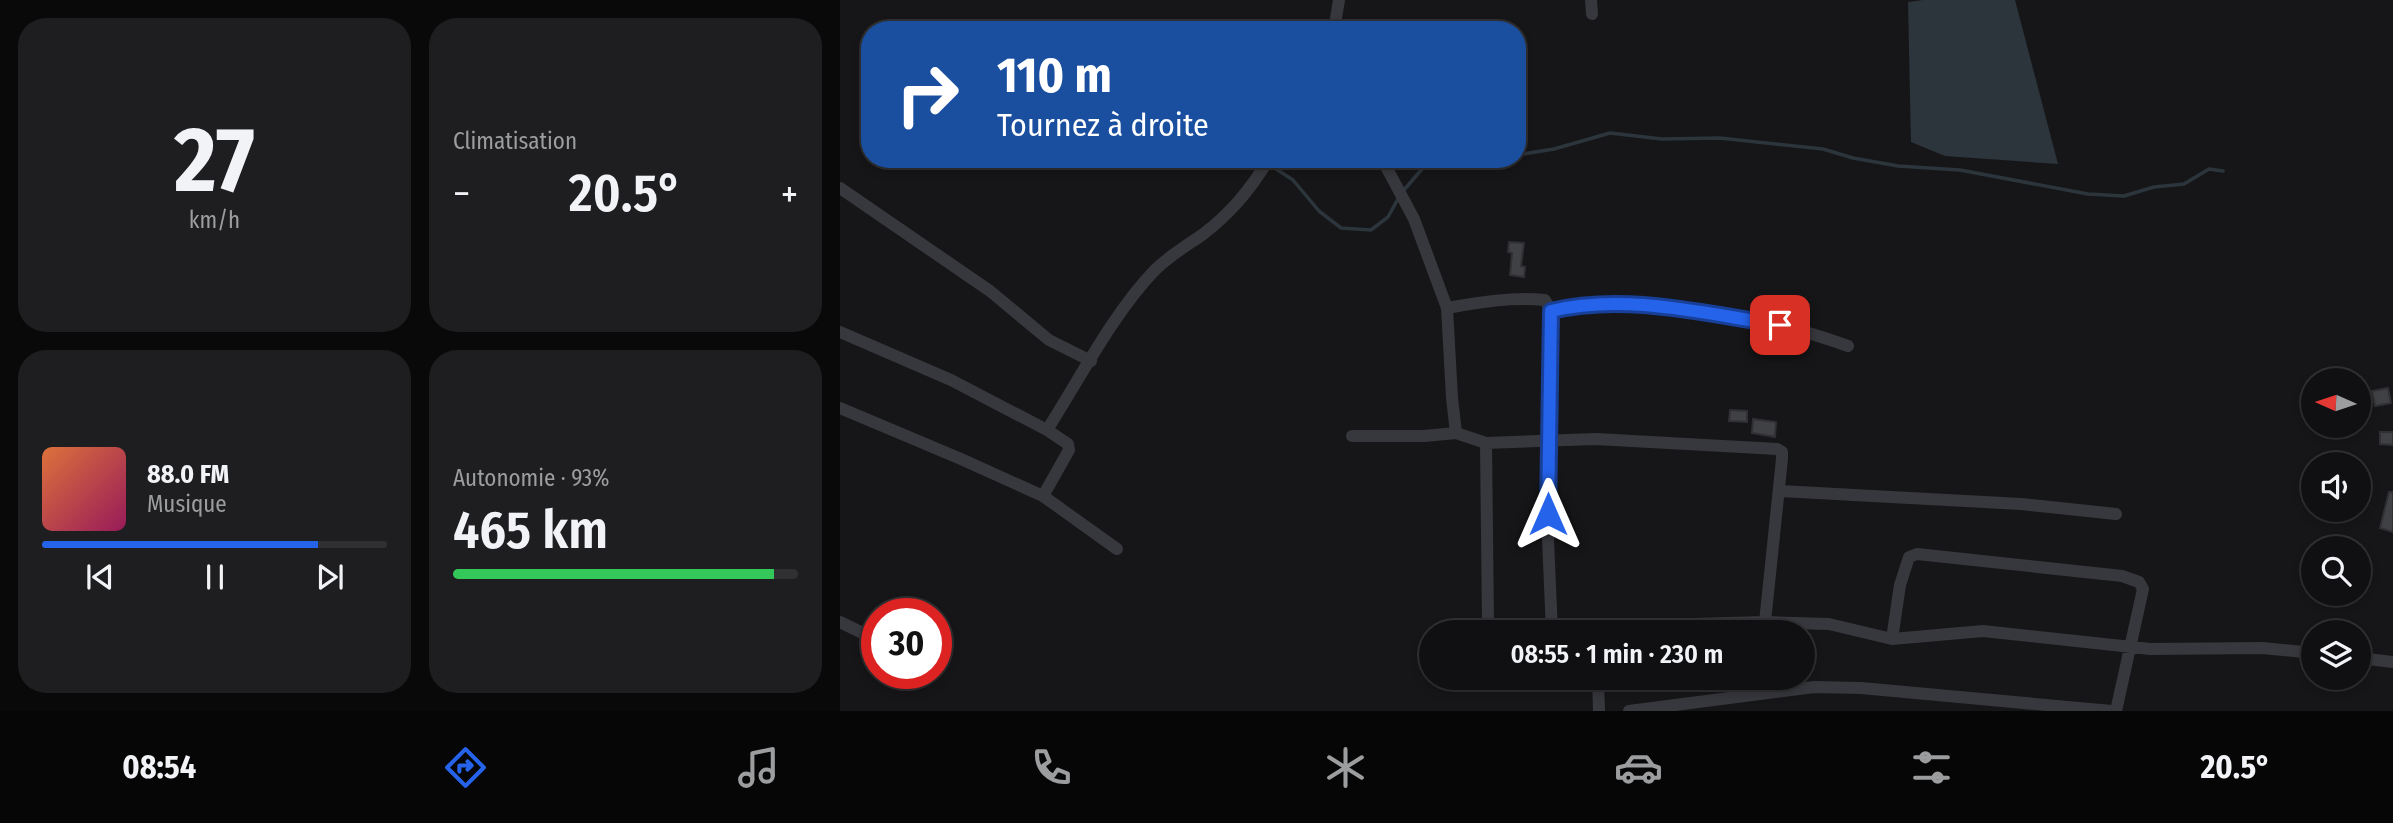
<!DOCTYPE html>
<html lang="fr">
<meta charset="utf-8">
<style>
:root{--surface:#101012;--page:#1e1e20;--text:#f1f3f6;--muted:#9c9d9f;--line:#303032;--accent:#2563eb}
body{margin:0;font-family:"Fira Sans Condensed",sans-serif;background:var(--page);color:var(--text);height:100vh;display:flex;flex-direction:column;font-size:26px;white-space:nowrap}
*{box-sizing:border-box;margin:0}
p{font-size:23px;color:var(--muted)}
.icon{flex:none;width:38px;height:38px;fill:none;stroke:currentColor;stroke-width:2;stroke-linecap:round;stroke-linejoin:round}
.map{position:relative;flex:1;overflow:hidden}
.sheet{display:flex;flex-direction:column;gap:18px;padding:18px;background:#09090a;width:840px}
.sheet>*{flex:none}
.guide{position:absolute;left:21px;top:21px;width:665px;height:147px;border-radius:28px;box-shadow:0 4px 10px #0003,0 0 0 2px var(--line);background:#1a4fa0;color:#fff;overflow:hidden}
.needle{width:46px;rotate:273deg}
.tools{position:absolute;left:1461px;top:368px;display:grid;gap:14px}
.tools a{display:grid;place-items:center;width:70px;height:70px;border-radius:50%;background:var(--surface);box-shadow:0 4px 10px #0003,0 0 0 2px var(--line);font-size:35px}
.speed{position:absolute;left:21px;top:598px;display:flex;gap:14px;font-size:35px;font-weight:700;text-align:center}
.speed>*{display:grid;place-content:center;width:91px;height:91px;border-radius:50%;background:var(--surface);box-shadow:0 4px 10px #0003,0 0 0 2px var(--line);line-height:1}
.speed .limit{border:10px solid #d22;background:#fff;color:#111}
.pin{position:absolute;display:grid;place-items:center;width:60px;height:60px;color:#fff;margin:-30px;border-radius:14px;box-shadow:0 4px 10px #0006}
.me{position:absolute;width:77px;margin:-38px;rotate:0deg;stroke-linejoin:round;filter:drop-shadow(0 0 5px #0008)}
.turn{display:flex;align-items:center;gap:24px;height:147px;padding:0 21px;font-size:32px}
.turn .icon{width:91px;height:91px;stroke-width:2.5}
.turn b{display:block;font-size:49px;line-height:60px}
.big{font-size:52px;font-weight:600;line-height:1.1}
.sheet .card{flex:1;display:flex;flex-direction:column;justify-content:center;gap:10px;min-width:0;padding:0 24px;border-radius:28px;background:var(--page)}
.sheet .dial{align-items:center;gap:0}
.dial b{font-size:91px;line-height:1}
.song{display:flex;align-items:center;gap:21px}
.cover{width:84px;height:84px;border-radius:10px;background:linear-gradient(135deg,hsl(20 70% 55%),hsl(330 70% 35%))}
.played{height:7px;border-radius:4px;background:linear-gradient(90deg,var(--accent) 80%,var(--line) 80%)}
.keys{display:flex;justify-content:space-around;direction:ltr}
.heat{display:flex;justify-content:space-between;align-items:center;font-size:38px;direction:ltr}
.charge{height:10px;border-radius:5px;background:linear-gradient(90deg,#34c759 93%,var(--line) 0)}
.sheet .tiles{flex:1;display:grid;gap:18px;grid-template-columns:repeat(2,1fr)}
.trip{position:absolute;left:579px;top:620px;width:396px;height:70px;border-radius:35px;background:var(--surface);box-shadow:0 4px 10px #0003,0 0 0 2px var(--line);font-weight:600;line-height:70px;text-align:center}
.tab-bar{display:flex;height:112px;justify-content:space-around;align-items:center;background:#060607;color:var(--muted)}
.tab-bar .icon{width:49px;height:49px}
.tab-bar .current{color:var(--accent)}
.tab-bar b{font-size:32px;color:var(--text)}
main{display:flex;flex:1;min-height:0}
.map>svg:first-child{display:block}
.water{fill:#2c353c}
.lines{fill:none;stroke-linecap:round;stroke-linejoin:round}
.stream{stroke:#2c353c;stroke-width:3.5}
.building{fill:#404145;stroke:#303034;stroke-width:2}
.street{stroke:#37383d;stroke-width:12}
.route-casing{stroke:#184099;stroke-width:18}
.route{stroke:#2563eb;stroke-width:12}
</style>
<main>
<section class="sheet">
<div class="tiles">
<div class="card dial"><b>27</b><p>km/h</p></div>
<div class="card"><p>Climatisation</p>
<div class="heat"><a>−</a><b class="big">20.5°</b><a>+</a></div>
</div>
<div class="card">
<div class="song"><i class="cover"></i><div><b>88.0 FM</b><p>Musique</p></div></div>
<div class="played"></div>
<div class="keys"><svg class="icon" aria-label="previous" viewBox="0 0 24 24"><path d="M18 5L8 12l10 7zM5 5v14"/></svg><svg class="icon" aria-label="pause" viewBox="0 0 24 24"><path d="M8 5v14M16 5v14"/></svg><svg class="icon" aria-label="next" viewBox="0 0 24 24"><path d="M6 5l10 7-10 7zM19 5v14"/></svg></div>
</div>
<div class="card"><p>Autonomie · 93%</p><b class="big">465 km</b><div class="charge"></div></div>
</div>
</section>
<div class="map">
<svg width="1553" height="711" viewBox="0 0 1553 711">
<rect width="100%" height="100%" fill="#161618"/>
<path class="water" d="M1083 0H1175L1218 164 1105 156 1071 142 1068 2Z"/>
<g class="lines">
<path class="stream" d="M677 155 714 149 770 133 822 139 880 138 983 149 1013 158 1058 166 1120 170 1248 194 1284 196 1314 187 1344 184 1369 169 1383 171
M430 165 453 180 479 211 501 228 531 230 548 217 559 197
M564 190 582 169 601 162 649 159"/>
</g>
<path class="building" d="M669 242 684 243 681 266 685 267 684 277 670 275 672 253 668 252Z
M1548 388 1551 403 1535 406 1532 391Z
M890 410 907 411V422L889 421Z
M913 419 936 422 935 437 912 433Z
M1540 432H1553V445L1540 444Z
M1549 492H1553V532L1540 528Z"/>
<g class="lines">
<path class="street" d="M751 0 752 14
M494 30 499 0
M542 159 574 219 607 308 612 398 616 433
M0 188 150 291 209 340 251 361
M607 308C640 302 671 297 705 300L711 311 708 539 712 632
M711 311C791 291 932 318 1008 346
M0 332 111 380 207 430
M0 408 121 459 203 496 277 549
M512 436H584L616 433 646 443 756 439 937 449 942 452V459L925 622
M646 443 648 622 650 632
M940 491 1181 504 1276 514
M203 496 229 450 228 444 207 430C239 380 274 312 315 270 329 256 346 246 362 235 391 213 410 190 429 159
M0 622 37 640
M742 632 818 625 925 622 989 624 1052 639 1143 631 1310 649 1422 648 1474 653
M1052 639 1060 585 1069 557 1077 554 1282 576 1299 582 1303 589 1276 711
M1519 658 1553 662
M758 677 759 711
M789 711 974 687 1021 688 1272 711"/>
</g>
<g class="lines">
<defs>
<path id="route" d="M708 514 711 311C786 293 866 314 940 325"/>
</defs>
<use href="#route" class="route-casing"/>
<use href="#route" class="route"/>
</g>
</svg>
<div class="tools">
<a><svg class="needle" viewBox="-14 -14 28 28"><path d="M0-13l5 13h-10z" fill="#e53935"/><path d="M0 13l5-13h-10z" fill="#9c9d9f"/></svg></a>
<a><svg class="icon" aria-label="sound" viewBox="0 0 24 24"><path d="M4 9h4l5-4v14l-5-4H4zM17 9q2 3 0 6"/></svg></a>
<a><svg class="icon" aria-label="search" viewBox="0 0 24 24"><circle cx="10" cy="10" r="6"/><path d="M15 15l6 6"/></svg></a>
<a><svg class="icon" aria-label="layers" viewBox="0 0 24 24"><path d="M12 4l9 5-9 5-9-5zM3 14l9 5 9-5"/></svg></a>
</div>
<div class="speed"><div class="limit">30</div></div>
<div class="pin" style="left:940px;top:325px;background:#d93025"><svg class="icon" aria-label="arrive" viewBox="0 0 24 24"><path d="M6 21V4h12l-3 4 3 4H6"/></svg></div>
<svg class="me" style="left:708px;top:514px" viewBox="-20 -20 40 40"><path d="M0-17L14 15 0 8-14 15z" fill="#2563eb" stroke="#fff" stroke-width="4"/></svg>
<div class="trip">08:55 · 1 min · 230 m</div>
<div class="guide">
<div class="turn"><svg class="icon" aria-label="right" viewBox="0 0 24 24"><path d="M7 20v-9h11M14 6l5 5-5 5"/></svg><div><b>110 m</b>Tournez à droite</div></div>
</div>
</div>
</main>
<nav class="tab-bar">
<b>08:54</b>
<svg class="icon current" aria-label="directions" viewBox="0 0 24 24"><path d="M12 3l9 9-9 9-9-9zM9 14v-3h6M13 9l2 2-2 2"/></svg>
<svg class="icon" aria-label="music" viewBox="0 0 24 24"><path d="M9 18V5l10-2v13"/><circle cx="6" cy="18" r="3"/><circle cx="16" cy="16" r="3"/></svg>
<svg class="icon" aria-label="phone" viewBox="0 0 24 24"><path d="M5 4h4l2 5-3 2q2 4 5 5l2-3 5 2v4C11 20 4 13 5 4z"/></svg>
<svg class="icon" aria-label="climate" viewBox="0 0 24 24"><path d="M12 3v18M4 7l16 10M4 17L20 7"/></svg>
<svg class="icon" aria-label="car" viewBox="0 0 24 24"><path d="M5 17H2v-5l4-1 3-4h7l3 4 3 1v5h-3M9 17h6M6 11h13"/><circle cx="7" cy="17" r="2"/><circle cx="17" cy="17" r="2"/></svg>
<svg class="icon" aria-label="filters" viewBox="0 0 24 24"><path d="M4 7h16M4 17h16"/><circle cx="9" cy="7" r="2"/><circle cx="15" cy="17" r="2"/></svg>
<b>20.5°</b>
</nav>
